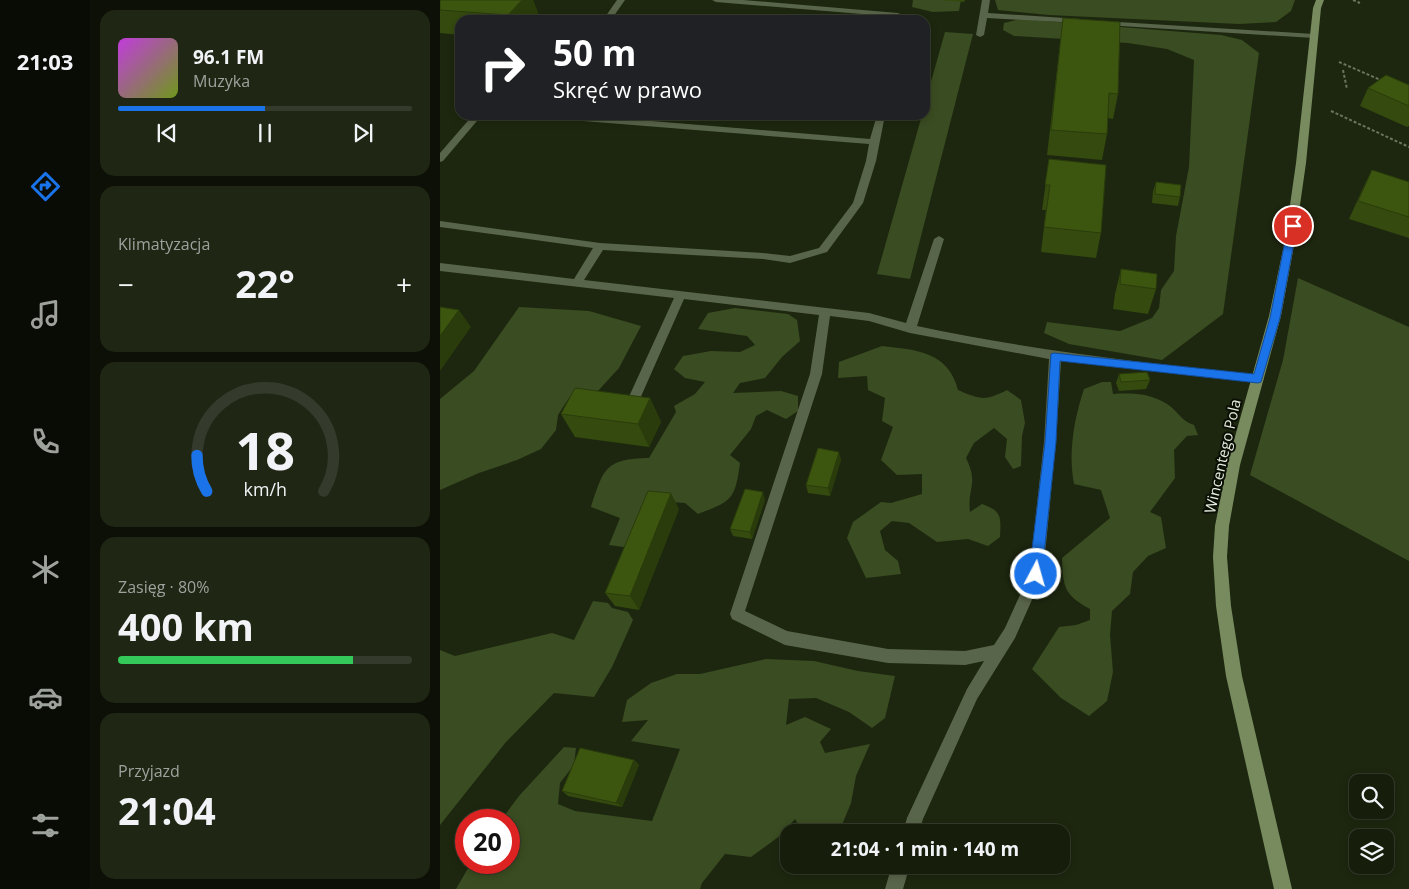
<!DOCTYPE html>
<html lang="pl">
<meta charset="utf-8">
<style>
:root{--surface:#161d0b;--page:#1f2614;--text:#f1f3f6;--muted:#9ea29d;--line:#353b2c;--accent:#1a73e8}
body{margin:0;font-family:"Open Sans",sans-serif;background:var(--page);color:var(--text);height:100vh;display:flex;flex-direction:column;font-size:19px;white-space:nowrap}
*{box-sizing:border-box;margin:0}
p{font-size:16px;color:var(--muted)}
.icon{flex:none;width:28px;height:28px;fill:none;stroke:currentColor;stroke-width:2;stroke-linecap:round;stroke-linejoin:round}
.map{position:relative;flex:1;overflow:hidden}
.details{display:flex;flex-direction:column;gap:10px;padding:10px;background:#0c1006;width:350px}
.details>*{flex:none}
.top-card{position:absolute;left:15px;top:15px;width:475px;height:105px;border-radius:15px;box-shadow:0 2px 8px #0003,0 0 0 1px var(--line);background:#202124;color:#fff;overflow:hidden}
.buttons{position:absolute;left:909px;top:774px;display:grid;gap:10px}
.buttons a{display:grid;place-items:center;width:45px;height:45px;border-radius:10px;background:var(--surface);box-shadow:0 2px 8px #0003,0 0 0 1px var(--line);font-size:25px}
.speed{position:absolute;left:15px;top:809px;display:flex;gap:10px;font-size:25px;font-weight:700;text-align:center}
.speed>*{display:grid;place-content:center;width:65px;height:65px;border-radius:50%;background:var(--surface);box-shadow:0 2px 8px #0003,0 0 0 1px var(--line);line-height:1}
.speed .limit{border:8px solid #d22;background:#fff;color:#111}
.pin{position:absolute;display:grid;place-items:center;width:42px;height:42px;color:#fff;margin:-21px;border:2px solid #fff;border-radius:50%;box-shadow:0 1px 5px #0007}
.me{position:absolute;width:55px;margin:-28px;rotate:6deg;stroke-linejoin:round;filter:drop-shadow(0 0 4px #0008)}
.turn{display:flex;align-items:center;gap:18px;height:105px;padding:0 15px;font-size:22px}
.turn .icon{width:65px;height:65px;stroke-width:2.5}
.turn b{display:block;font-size:35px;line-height:42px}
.big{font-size:38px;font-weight:700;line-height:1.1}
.details .widget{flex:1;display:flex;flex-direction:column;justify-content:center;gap:8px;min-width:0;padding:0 18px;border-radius:15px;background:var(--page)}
.details .dial{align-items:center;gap:0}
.dial svg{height:130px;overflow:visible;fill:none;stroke:var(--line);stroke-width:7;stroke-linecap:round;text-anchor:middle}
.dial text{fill:var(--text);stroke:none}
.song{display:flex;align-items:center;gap:15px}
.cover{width:60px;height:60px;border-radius:8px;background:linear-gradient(135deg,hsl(290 70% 55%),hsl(80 70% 35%))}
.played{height:5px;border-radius:2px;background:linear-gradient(90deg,var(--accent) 50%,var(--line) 50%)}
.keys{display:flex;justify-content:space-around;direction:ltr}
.heat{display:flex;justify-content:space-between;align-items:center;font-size:28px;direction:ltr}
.charge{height:8px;border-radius:4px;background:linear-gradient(90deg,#34c759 80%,var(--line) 0)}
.trip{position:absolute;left:340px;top:824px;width:290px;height:50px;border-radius:15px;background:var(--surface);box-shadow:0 2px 8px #0003,0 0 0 1px var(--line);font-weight:700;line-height:50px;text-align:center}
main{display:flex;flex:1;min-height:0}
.tabs{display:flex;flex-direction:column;width:90px;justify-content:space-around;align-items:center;background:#090c04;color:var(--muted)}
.tabs .icon{width:35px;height:35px}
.tabs .current{color:var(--accent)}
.tabs b{font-size:22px;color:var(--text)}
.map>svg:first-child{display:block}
.green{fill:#3a4c21}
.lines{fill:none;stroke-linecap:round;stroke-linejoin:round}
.path{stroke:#6b745f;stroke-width:2;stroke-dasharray:3 2;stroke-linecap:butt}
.lane{fill:#59654a;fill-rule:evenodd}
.secondary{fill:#778b5f;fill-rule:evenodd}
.wall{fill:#344a0e}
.shaded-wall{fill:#2a3c0b}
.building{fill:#3c5610;stroke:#2a3c0b}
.route{fill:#1a73e8;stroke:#114b97}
.labels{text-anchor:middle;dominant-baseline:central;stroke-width:4;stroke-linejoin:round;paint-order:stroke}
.street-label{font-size:15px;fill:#e5edde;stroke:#0a0e05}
</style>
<main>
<nav class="tabs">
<b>21:03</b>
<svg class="icon current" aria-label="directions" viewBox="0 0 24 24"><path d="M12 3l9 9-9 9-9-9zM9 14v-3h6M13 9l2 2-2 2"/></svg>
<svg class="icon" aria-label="music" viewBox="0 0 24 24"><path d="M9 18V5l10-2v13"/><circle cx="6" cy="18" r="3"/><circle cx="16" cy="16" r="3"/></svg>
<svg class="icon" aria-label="phone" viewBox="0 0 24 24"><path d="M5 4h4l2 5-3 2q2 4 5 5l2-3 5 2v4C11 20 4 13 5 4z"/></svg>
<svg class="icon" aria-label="climate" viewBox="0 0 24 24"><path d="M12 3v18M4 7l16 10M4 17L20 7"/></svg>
<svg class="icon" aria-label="car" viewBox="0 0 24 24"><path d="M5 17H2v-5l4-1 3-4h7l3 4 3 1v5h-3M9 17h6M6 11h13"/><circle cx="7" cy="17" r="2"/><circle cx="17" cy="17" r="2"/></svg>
<svg class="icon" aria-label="filters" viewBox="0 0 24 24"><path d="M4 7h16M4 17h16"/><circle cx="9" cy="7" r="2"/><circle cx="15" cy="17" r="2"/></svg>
</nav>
<section class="details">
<div class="widget">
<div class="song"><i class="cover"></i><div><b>96.1 FM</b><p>Muzyka</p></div></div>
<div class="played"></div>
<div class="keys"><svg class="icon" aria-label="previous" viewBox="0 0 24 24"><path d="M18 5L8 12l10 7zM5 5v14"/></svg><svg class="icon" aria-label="pause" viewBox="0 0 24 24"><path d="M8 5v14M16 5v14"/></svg><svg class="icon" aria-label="next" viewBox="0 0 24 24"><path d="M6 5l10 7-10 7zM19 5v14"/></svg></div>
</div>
<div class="widget"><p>Klimatyzacja</p>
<div class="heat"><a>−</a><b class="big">22°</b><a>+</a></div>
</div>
<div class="widget dial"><svg viewBox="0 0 100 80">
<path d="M14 69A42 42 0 1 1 86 69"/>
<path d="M14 69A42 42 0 0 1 8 47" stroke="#1a73e8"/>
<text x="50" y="56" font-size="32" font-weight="700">18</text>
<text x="50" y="72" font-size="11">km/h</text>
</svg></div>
<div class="widget"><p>Zasięg · 80%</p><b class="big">400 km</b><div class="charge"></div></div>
<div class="widget"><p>Przyjazd</p><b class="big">21:04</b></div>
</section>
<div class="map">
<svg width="969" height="889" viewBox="0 0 969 889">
<rect width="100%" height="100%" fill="#1d270f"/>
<path class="green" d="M473 0H521L519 11 493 12 472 7Z
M555 0H855L851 11 836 22 799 24 609 15 558 10Z
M580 19 781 35 802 40 819 53 783 314 722 360 629 344 604 333 607 322 680 331 712 318 719 308 721 290 734 271 736 236 749 167 754 60 727 49 688 43 574 36 563 30 564 23Z
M505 32 533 34 470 279 437 274 482 115H485V103Z
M858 278 969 327V561L810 475 843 360Z
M79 307 149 311 201 326 179 368 157 392 129 398 118 415 116 430 101 449 77 460 39 473 0 490V399L34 371Z
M295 308 348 314 357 320 360 341 342 357 325 378 300 383 293 393 341 391 358 396V411L346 419 327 410 316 416 311 429 290 455 300 463C295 500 292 501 258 514L245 503 214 501 191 548 169 545 180 518 151 507C164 468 165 459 209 458L236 412 234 406 255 394 265 382 245 378 234 369 243 356 271 351 300 352 315 345 307 336 258 329 268 313Z
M442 346C476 350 508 351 518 390 541 400 545 401 567 390L581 400 585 423 582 436 581 466 573 469 565 457 567 439 554 428 534 443 526 458C539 484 527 488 530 512L542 504C562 511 561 517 560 537L548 546 528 539 497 542 469 523 452 521 440 531 445 550 458 561 461 574 426 578 407 538 413 522 441 502 451 503 482 494V474L457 475 441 460 453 427 442 421 445 398 428 390 427 376 398 378 399 362Z
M662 382H671L673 394C693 393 709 393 727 404 737 410 741 421 754 425L758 435 747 436 734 450 735 478 710 512 721 517 726 548 708 556 693 572 690 594 672 611 670 635 673 672 667 701 649 716 621 698 592 669 619 627 636 625 650 620V609C624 595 623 587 622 558L670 518 661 490 634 484C628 453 634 419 644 389Z
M153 601 168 603 172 608 188 612 193 620 172 667 154 697 114 693 66 742 0 825V650L15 656 112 633 134 640Z
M326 659 374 661 418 671 455 676 445 718 432 728 409 712 376 698 349 699 346 725 365 717 391 729 380 742 385 753 430 744 416 776 411 803 399 832H363L355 819 341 835 311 857 285 854 262 883 260 889H16L31 863 69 862V820H61L79 796 124 747 136 748 134 765 120 783 118 804 135 811 212 821 240 749 191 741 208 720 182 722 187 700 211 683 237 674H260Z"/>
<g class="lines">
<path class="path" d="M913 0 920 3
M899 62 943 81
M903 70 907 89
M891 111 969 147"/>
<path class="lane" d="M177 0H185L171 20H163Z
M272 0H303L458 13 462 15 458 17 276 2Z
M542 0H550L548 13 640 19 644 21 640 23 547 18 544 35 540 37 536 35Z
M662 21 874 34 878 36 874 38 665 25 661 23Z
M33 115H42L3 161 0 162V153Z
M102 115H138L430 139 437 115H445L436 161 423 203 387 252 350 263 323 259 163 250 144 280 429 313 466 323 494 239 499 236 504 239 477 326C589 350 703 363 818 375L824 379 818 383 621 361 616 442 603 575 575 638 537 699 483 819 479 832H463L467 818 527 689 544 661 525 665 448 663 345 645 292 619 290 614 370 374 379 315 244 299 199 401 197 404H189L187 401 234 298 0 271V263L134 279 153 248 0 227V221L160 243 323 253 350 256 379 248 413 203 426 161 429 144 106 118ZM390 316 429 321 470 333 609 359 604 442 589 575 565 628 554 645 525 651 448 649 347 631 305 611 382 374Z
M452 865H470L463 889H445Z"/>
<path class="secondary" d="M876 0H884L881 8 866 163 855 240 841 316 800 465 789 526 787 557 791 606 802 676 852 889H834L786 676 776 606 773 557 775 526 787 465 829 316 845 240 856 163 873 8Z"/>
</g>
<path class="wall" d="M0 0H93L99 16 95 20H20V35L0 33Z
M499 0H525L524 2Z
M623 18 678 94 673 119 668 118 667 134 662 160 607 155Z
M969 85V126L967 127 920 106 928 88Z
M609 159 661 233 656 258 601 252 606 210H602Z
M932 170 969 182V238L909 219 923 188Z
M716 182 740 197 738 206 712 203 713 191Z
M681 269 716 289 708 314 673 309 675 294Z
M679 374 710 380 706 389 679 391 676 383Z
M210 398 221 422 209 447 135 437 121 414Z
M401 460 390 496 368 493 366 485Z
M325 500 312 539 293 536 290 529Z
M239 509 199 610 175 606 165 593Z
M194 760 199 765 182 807 128 796 122 791Z"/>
<path class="shaded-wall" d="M82 0H93L99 16 95 20H70L68 15Z
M19 310 31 327 0 371V336Z
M210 398 221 422 209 447 198 424Z
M399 452 401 460 390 496 388 488Z
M323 492 325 500 312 539 310 532Z
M231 493 239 509 199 610 190 596Z
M194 760 199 765 182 807 176 803Z"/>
<path class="building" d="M0 0H82L68 15 0 10Z
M623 18 680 22 678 94 669 93 667 134 611 130Z
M946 75 969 85V106L928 88Z
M609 159 666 165 661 233 604 227 610 185H605Z
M932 170 969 182V217L918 201Z
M716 182 741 185 740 197 715 194Z
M681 269 717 274 716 289 680 284Z
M0 307 19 310 0 336Z
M707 372 710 380 681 382 679 374Z
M135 388 210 398 198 424 121 414Z
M378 448 399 452 388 488 366 485Z
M305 489 323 492 310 532 290 529Z
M208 491 231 493 190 596 165 593Z
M140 748 194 760 176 803 122 791Z"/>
<path class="route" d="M853 223 857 226 840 318 821 382 818 383 620 361 616 442 602 574 600 579 596 580 591 579 589 574 605 442 611 354 614 353 814 374 830 318 848 226Z"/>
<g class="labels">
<g class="street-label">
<text transform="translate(782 456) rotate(-77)">Wincentego Pola</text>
</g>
</g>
</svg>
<div class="buttons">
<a><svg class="icon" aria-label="search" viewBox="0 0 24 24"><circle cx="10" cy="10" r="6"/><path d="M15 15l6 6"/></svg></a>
<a><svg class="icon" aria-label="layers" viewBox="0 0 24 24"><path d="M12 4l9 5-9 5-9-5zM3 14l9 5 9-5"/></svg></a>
</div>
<div class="speed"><div class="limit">20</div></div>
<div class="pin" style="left:853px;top:226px;background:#d93025"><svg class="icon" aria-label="arrive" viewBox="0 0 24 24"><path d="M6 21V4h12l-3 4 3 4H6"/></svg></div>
<svg class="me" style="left:596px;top:574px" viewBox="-20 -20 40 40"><circle r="17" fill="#1a73e8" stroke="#fff" stroke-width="3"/><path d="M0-11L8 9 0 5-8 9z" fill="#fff"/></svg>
<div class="trip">21:04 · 1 min · 140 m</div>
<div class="top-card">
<div class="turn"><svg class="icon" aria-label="right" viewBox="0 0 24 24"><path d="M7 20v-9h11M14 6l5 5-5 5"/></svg><div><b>50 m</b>Skręć w prawo</div></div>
</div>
</div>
</main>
